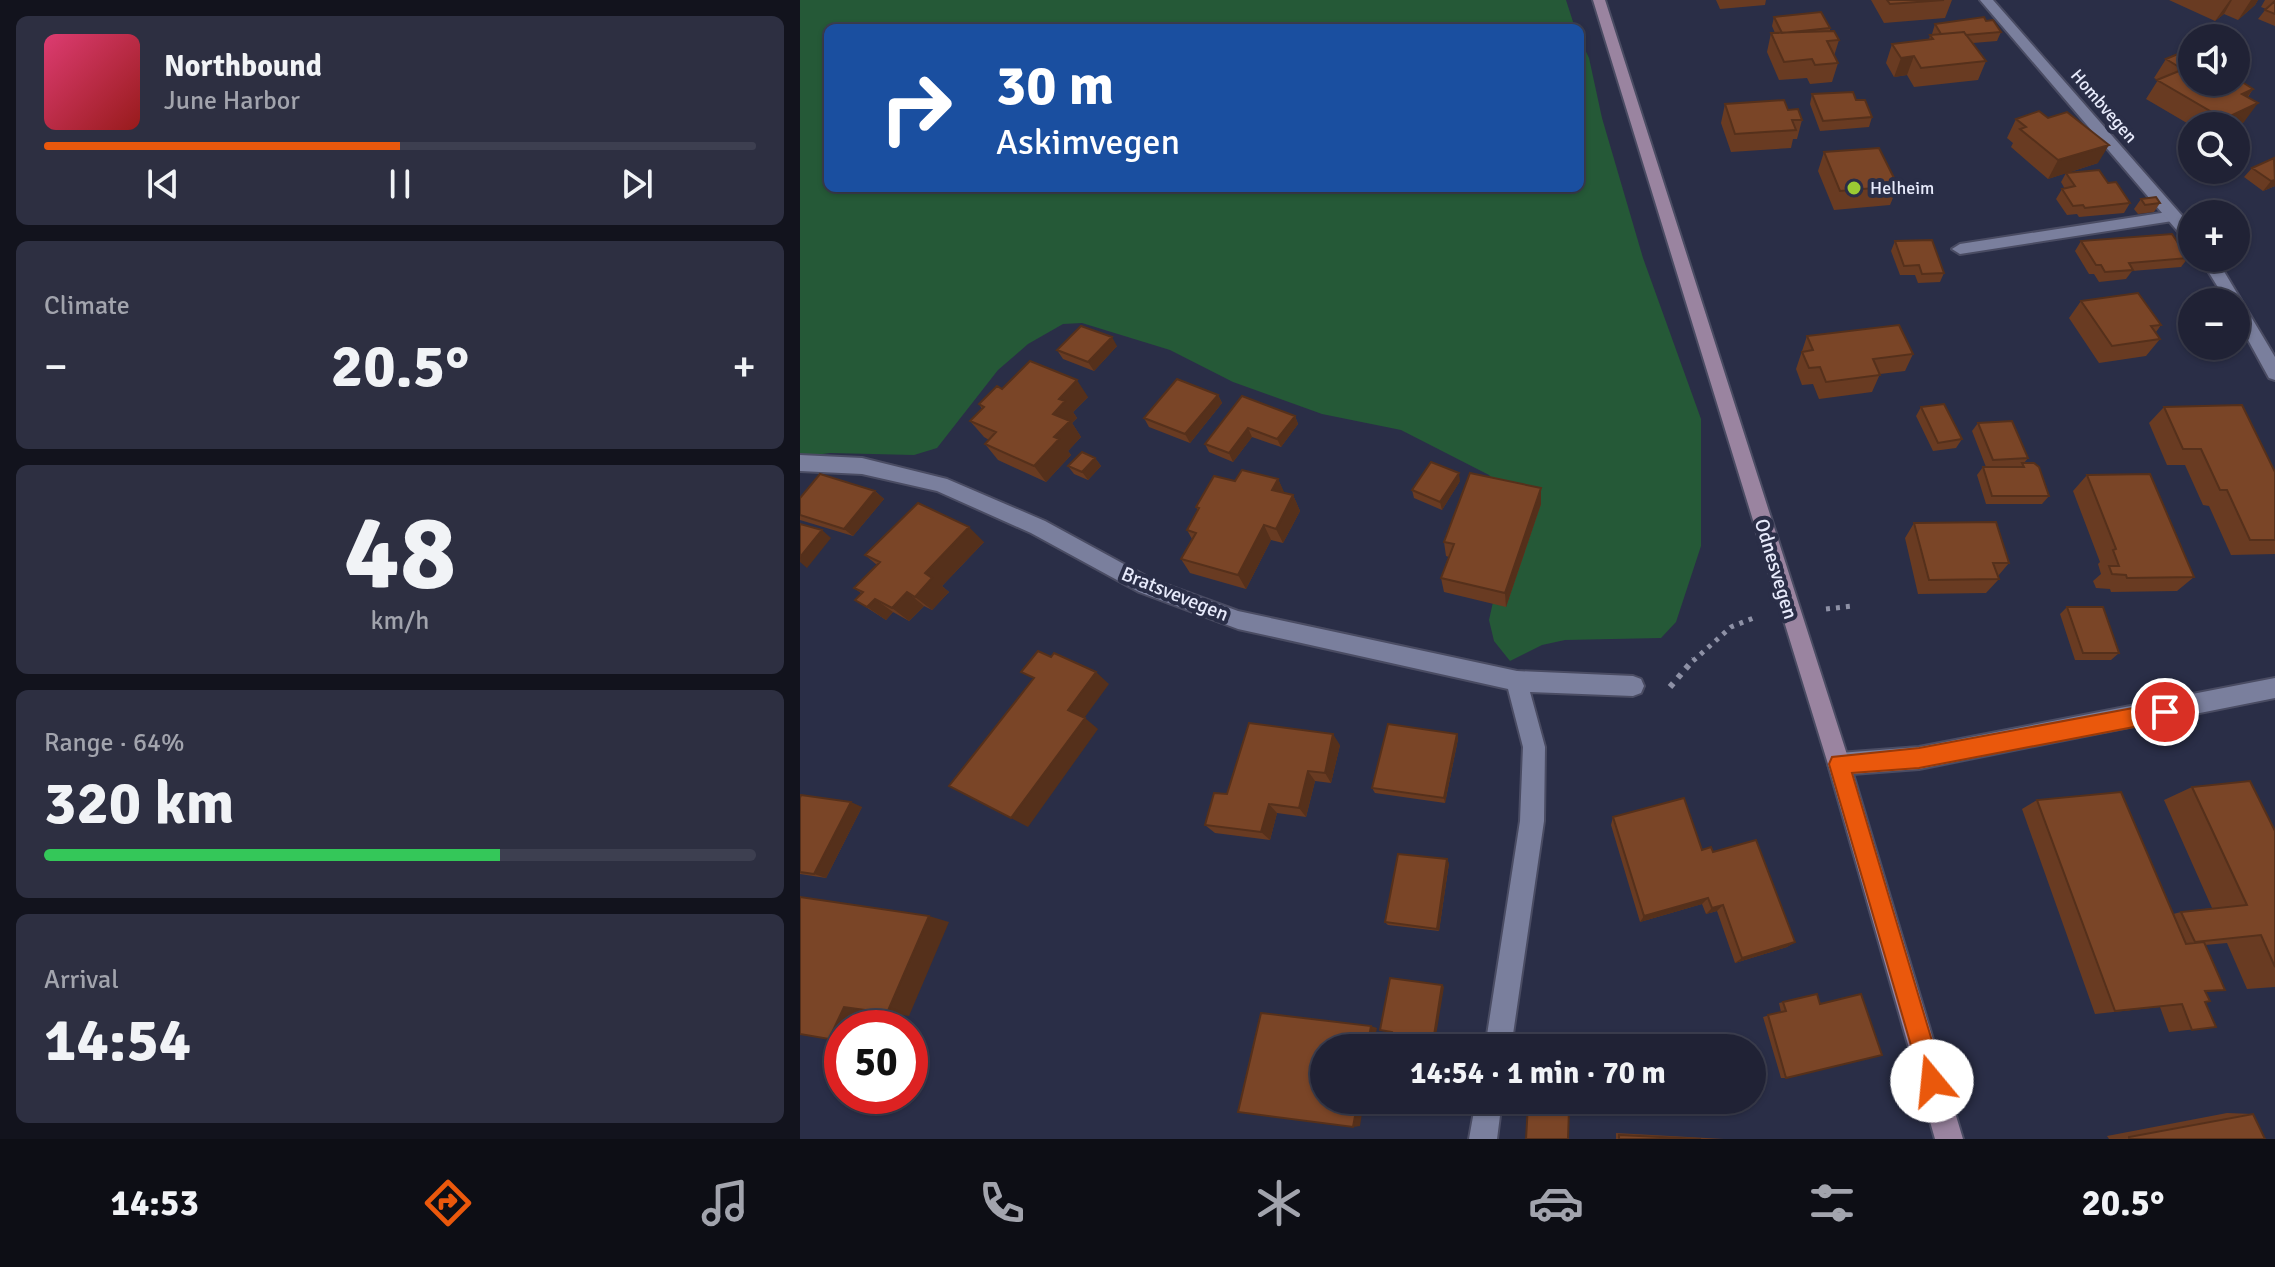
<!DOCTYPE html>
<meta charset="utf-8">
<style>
:root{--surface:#202235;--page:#2d2f41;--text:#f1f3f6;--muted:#a2a4ad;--line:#3d3f50;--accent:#ea580c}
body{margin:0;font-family:Signika,sans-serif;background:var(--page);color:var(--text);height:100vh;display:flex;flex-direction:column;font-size:30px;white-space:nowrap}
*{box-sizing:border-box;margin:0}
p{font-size:26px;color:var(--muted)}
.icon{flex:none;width:44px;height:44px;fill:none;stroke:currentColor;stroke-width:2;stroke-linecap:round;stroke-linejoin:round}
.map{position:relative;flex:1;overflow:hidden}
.sheet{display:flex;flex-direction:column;gap:16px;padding:16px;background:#12131d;width:800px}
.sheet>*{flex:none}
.top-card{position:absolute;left:24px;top:24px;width:760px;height:168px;border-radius:12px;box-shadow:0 2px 6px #0004,0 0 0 2px var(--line);background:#1a4fa0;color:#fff;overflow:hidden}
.tools{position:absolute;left:1378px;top:24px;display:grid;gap:16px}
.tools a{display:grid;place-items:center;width:72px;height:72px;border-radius:50%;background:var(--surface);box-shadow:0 2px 6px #0004,0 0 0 2px var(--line);font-size:40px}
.speed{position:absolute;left:24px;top:1010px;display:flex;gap:16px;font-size:40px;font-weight:700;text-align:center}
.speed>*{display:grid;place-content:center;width:104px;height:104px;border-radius:50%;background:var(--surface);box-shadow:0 2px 6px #0004,0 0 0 2px var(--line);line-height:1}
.speed .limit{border:12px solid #d22;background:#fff;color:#111}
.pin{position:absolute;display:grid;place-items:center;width:68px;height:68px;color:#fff;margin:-34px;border:4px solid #fff;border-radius:50%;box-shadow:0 2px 8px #0007}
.me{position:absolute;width:88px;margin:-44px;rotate:343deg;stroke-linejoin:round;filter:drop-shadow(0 0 6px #0008)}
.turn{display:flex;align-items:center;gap:28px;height:168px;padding:0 40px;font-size:36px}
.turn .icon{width:104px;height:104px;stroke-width:2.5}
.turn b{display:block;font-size:56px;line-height:68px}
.big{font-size:60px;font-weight:700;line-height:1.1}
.sheet .widget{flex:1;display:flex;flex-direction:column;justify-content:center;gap:12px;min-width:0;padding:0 28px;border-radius:12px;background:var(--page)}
.sheet .dial{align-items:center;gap:0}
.dial b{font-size:104px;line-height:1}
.song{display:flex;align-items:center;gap:24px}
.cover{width:96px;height:96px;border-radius:12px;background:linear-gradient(135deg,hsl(340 70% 55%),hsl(0 70% 35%))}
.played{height:8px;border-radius:4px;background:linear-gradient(90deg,var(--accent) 50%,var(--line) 50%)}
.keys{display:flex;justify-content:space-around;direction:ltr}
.heat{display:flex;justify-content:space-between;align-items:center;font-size:44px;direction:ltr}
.charge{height:12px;border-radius:6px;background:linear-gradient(90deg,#34c759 64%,var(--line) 0)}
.trip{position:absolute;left:510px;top:1034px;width:456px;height:80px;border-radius:40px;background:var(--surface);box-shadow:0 2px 6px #0004,0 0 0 2px var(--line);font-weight:700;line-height:80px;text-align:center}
.tab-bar{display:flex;height:128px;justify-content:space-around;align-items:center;background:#0d0e15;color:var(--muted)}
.tab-bar .icon{width:56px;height:56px}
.tab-bar .current{color:var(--accent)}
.tab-bar b{font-size:36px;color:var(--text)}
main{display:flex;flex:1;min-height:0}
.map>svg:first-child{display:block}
.green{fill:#255937}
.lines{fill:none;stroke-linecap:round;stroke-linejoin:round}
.lane-casing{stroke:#4a4c63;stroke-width:4}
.street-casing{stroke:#4a4c63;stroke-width:4}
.secondary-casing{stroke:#4a4c63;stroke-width:4}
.path-far1{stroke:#8e91a6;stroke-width:5;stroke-dasharray:4 6;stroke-linecap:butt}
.path{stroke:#8e91a6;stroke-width:6;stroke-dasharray:5 7;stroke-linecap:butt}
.lane{fill:#7a7f9d;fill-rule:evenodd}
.street{fill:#7a7f9d;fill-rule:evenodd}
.secondary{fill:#9a84a0;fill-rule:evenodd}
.wall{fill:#693b22}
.shaded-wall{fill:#55301b}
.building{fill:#7a4527;stroke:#55301b;stroke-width:2}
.route{fill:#ea580c;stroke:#983908;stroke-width:2}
.poi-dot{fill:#9bcb33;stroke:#2a2e47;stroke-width:3}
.labels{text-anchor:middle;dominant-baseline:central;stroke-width:8;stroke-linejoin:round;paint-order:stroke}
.far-street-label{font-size:18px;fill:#e7eafb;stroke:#2a2e47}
.far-poi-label{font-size:18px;fill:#e7eafb;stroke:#2a2e47;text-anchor:start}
.street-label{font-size:20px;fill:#e7eafb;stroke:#2a2e47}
</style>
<main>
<section class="sheet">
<div class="widget">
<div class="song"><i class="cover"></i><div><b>Northbound</b><p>June Harbor</p></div></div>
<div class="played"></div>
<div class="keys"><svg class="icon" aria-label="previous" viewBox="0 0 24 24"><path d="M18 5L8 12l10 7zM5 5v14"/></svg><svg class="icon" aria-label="pause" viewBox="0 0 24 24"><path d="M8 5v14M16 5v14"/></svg><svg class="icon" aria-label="next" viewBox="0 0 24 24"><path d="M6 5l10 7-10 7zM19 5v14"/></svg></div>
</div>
<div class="widget"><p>Climate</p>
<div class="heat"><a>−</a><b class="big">20.5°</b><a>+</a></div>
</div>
<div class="widget dial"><b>48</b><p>km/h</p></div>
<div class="widget"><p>Range · 64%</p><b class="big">320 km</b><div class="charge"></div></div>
<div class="widget"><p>Arrival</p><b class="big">14:54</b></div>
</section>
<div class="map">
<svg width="1475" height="1139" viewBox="0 0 1475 1139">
<rect width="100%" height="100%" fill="#2a2e47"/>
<path class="green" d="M0 0H766L775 28H28V188H780V39L789 58 802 118 843 258 901 419V546L876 622 861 638 765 640 742 645 710 661 694 641 689 620 715 504 689 475 601 430 522 414 433 382 370 350 282 323 263 324 228 344 198 370 137 448 114 455 30 453 0 457Z"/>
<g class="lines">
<defs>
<path id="lane" d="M1374 211 1382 216 1379 220 1160 254 1152 249 1160 244Z"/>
<path id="street" d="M1180 0H1193L1392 227V242L1386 241Z
M1400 258H1416L1475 357V380L1469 378 1436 318V302H1427Z
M0 455 62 458 147 479 245 521 353 580 438 611 717 671 833 676 841 679 844 686 841 693 833 696 730 692 745 747 744 821 711 1048H685L720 821 723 747 708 689 438 629 339 592 231 533 137 491 62 474 0 471Z
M1475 678V698L1119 769 1039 775 1031 772 1028 764 1031 756 1039 753 1119 747Z
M676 1100H702L697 1139H669Z"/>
<path id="secondary" d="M793 0H805L1050 764 1163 1139H1135L1028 764Z"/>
</defs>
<use href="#lane" class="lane-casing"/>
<use href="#street" class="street-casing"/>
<use href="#secondary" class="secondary-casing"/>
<path class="path-far1" d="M1026 609 1053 606
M893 661 931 627 956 617"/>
<path class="path" d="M870 687 894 659"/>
<use href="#lane" class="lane"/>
<use href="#street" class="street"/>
<use href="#secondary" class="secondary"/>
</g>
<path class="wall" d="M916 0H966L965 5 920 9Z
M1071 0H1152L1145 18 1084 23Z
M1369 0H1458L1455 5 1438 20 1424 14 1415 21Z
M1465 0H1475V26L1458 19 1466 9 1461 7Z
M974 17 1030 28V31L1039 40 1034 56 1038 63 1032 82 1010 84 1007 78 979 80 967 52 971 33H975L972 26Z
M1186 21 1201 32 1197 41 1173 43 1186 61 1178 80 1114 87 1107 75 1094 77 1086 63 1092 44 1129 40 1130 35H1132V34L1135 24Z
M1392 48V82L1453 89 1448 97 1444 122 1436 126H1392L1346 99 1358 80 1354 78 1366 59Z
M1012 94 1072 117 1069 127 1020 131 1010 104Z
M925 104 988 110 1002 120 997 139H993L991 148 931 152 921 123Z
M1216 119 1298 163 1267 173 1308 183 1330 203 1324 213 1279 217 1277 214 1267 215 1256 199 1262 189H1265L1261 182 1266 173 1248 179 1211 147 1213 143 1207 138Z
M1024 152 1098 186 1090 205 1034 210 1018 171Z
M1475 158V186L1463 191 1444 177 1452 168Z
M1341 199 1360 203 1354 212 1338 214 1334 209Z
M1095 241 1144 273 1140 282 1118 283 1115 275H1100L1091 251Z
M1281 241 1388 258 1381 267 1332 271 1326 279 1299 282 1294 274H1289L1275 251Z
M1281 301 1361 325 1356 332 1360 339 1346 356 1299 363 1269 318Z
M1007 336 1113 354 1105 371 1080 374 1072 392 1019 399 1013 384 1002 385 996 369Z
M317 346 294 371 263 359 257 350Z
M202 389 288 397 273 412 277 418 272 423 281 437 268 451 271 455 246 482 198 460 185 444 189 440 184 437 170 421 182 409 179 404Z
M418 395 422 403 390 443 349 427 344 418Z
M442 396 495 416 498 424 481 447 452 437 433 462 409 452 405 444Z
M1121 407 1162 439 1156 448 1133 451 1116 416Z
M1364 407 1475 472V554L1431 555 1409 506 1403 505 1385 465H1367L1349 423Z
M1178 423 1228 458 1224 463 1249 496 1242 504H1186L1177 475 1183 467H1186L1172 431Z
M295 458 301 466 288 480 274 474 268 466Z
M1287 475 1394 577 1377 591 1311 592 1310 589 1296 588 1293 581 1301 574 1298 564 1300 562 1273 491Z
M478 479 484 493 493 495 500 511 483 543 471 540 446 589 390 573 381 559 392 539 387 530 398 511 396 507 435 481Z
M660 481 642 510 614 498 612 490Z
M741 488V504L706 607 644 592 641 578 649 557 646 556 644 542Z
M75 491 84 499 53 536 0 520V498Z
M1114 523 1209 563 1198 576 1199 579 1186 593 1118 594 1105 538Z
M184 542 142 586 149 592 132 610 124 606 109 621 93 612 86 620 55 600 61 593 54 588 77 565 65 555Z
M1267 607 1319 653 1311 660H1275L1260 614Z
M657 734 658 739 645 803 575 793 572 788Z
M540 745 531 783 515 781 506 817 477 813 470 840 415 833 405 825 427 794Z
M1392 787 1475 831V987L1447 989 1427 943 1405 945 1425 990 1406 992 1405 1002 1416 1027 1369 1032 1360 1007 1295 1014 1222 809 1237 800 1373 914 1381 912 1412 908 1364 800Z
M0 798 62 807 26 878 0 874Z
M813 817 902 850 913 852 995 942 987 947 935 963 917 911 906 914 902 904 840 922 811 825Z
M649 863 639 931 588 925 585 922Z
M983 1002 1020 1004 986 1078H981L963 1017 981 1012 979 1003Z
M1427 1113 1453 1114 1465 1139H1309L1307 1136Z
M816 1133 924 1139H816Z"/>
<path class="shaded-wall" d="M1430 0H1432L1424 14 1415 21Z
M1451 0H1458L1455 5 1438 20Z
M1114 56 1107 75 1094 77 1101 58Z
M1453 89 1440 107 1442 94Z
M1458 103 1444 122 1436 126H1419L1424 119Z
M1309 145 1298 163 1248 179 1258 160Z
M1475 180V186L1463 191 1471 181Z
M312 337 317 346 294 371 288 362Z
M277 380 288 397 273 412 277 418 272 423 281 437 268 451 271 455 246 482 234 466 259 399Z
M418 395 422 403 390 443 385 434Z
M495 416 498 424 481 447 477 439Z
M448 428 452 437 433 462 429 453Z
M295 458 301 466 288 480 282 472Z
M659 473 660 481 642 510 640 502Z
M478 479 485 494 472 490Z
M741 488V504L706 607 705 593Z
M75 491 84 499 53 536 44 529Z
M493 495 500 511 483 543 476 529Z
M464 525 471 540 446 589 438 575Z
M169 527 184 542 142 586 149 592 132 610 115 597 125 573Z
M22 530 31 538 7 568 0 562V557Z
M107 592 124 606 109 621 92 608Z
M75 599 93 612 86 620 67 607Z
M296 672 309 684 282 721 268 710Z
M285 718 298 729 228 827 211 818Z
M533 734 540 745 531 783 525 773Z
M657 734 658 739 645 803 644 798Z
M508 771 515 781 506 817 499 808Z
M51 802 62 807 26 878 14 874Z
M469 804 477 813 470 840 461 832Z
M647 859 649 863 639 931 637 929Z
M908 898 902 904 840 922 844 916Z
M923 905 917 911 906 914 912 908Z
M129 916 149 922 109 1016 87 1013Z
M995 942 987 947 935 963 942 958Z
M642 985 644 987 634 1048H632Z
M44 1007 68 1010 59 1028H42V1040L29 1039Z
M571 1026 577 1028 573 1048H567Z
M558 1100H564L560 1126 553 1127Z"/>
<path class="building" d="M1087 0H1144L1090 4Z
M1475 1V14L1465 10Z
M1021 12 1030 28 982 33 974 17Z
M1184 17 1186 21 1193 20 1201 32 1166 35 1164 32 1141 34 1135 24Z
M1034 31 1039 40 1027 41 1038 63 1015 65 1012 59 984 62 971 33Z
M1164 32 1186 61 1121 68 1114 56 1101 58 1092 44 1133 39 1130 35Z
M1392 48V75L1366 59Z
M1379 71 1389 78 1392 77V82H1436V78L1453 89 1442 94 1458 103 1424 119 1357 80Z
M1053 92 1056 100H1065L1072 117 1023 121 1012 94Z
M984 100 988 110 998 109 1002 120H992L996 130 935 134 925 104Z
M1239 111 1248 118 1267 112 1309 145 1258 160 1220 129 1226 127 1216 119Z
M1079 148 1098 186 1040 191 1024 152Z
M1474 158 1475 180 1471 181 1452 168Z
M1299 170 1308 183 1316 182 1330 203 1285 208 1283 205 1273 206 1262 189 1275 186 1266 173Z
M1356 197 1360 203 1345 205 1341 199Z
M1372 234 1388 258 1329 263 1333 270 1305 272 1301 265H1296L1281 241Z
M1132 240 1144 273 1122 274 1119 265 1104 266 1095 241Z
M1338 293 1361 325 1351 326 1360 339 1312 346 1281 301Z
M1099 325 1113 354 1073 359 1080 375 1026 382 1020 367 1009 368 1002 352 1013 350 1007 336Z
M281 326 312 337 288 362 257 350Z
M230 361 277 380 259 399 265 401 253 414 270 421 254 437 259 439 234 466 185 444 196 432 170 421 184 407 179 404 197 386 202 389Z
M377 379 418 395 385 434 344 418Z
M442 396 495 416 477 439 448 428 429 453 405 444Z
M1144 404 1162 439 1138 443 1121 407Z
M1442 405 1475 472V540H1450L1427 490H1420L1401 449H1383L1364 407Z
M1212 421 1228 458 1193 460 1178 423Z
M282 452 295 458 282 472 268 466Z
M631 462 659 473 640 502 612 490Z
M1222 463H1234L1239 467 1249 496H1192L1183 467H1224Z
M442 470 478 479 472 490 493 495 476 529 464 525 438 575 381 559 396 533 387 530 399 508 396 507 414 476 435 481Z
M670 473 741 488 705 593 641 578 654 544 644 542Z
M20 474 75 491 44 529 0 515V498Z
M1350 474 1394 577 1327 578 1326 575 1312 574 1309 566H1319L1313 550 1316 549 1287 475Z
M118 503 169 527 125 573 132 578 115 597 107 592 92 608 75 599 67 607 55 600 63 592 54 588 80 562 65 555Z
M1196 522 1209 563H1193L1199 579 1129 580 1114 523Z
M0 524 22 530 0 557Z
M1267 607H1303L1319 653H1283Z
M238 651 251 657 254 653 296 672 268 710 285 718 211 818 149 786 234 678 221 672Z
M449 723 533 734 525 773 508 771 499 808 469 804 461 832 405 825 414 793 427 794Z
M588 724 657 734 644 798 572 788Z
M1450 781 1475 831V967L1461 935 1395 942 1381 912 1447 905 1392 787Z
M1321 792 1386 944 1404 942 1425 990 1405 991 1410 1001 1405 1002 1416 1027 1392 1030 1382 1004 1315 1011 1237 800Z
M1 795 51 802 14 874 0 872V798Z
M884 798 902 850 911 847 913 852 956 840 995 942 942 958 923 905 912 908 908 898 844 916 813 817Z
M598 854 647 859 637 929 585 922Z
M0 897 129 916 87 1013 44 1007 29 1039 0 1034Z
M590 978 642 985 632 1048H589L592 1032 580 1030Z
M1017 994 1020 1004 1061 994 1082 1055 986 1078 968 1015 986 1011 983 1002Z
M461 1013 571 1026 567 1048H524V1100H558L553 1127 438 1112Z
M728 1105 769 1109 768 1139H726Z
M1453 1114 1465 1139H1329V1137Z
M819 1135 901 1139H819Z"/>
<path class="route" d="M1365 702 1372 705 1375 712 1372 718 1365 721 1119 768 1052 773 1144 1081 1141 1090 1132 1093 1124 1090 1029 764 1032 757 1119 748Z"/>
<circle class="poi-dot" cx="1054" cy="188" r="8"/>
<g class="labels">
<g class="far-street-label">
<text transform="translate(1304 106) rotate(49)">Hombvegen</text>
</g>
<g class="far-poi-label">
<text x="1070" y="188">Helheim</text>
</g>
<g class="street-label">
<text transform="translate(976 569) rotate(73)">Odnesvegen</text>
<text transform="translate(375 594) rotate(22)">Bratsvevegen</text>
</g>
</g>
</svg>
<div class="tools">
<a><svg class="icon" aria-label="sound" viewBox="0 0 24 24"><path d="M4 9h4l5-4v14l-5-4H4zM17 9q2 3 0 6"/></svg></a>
<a><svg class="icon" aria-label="search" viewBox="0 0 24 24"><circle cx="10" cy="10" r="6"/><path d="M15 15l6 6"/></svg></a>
<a>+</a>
<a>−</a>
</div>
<div class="speed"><div class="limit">50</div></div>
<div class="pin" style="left:1365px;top:712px;background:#d93025"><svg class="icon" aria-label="arrive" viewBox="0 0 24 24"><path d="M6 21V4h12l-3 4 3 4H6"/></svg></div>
<svg class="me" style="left:1132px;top:1081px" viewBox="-20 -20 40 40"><circle r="19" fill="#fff"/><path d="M0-13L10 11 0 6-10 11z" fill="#ea580c"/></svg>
<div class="trip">14:54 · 1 min · 70 m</div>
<div class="top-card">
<div class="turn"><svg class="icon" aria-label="right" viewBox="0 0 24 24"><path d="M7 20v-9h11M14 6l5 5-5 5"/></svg><div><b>30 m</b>Askimvegen</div></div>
</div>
</div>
</main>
<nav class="tab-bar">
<b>14:53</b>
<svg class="icon current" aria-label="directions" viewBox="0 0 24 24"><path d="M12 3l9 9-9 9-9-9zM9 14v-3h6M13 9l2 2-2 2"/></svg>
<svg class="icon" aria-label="music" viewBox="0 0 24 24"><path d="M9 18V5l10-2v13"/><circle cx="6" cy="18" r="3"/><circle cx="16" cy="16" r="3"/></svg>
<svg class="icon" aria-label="phone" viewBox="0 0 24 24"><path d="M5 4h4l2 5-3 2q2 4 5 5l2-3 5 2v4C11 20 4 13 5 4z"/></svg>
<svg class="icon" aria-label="climate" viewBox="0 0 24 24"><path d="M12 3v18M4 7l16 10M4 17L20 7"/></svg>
<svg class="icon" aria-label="car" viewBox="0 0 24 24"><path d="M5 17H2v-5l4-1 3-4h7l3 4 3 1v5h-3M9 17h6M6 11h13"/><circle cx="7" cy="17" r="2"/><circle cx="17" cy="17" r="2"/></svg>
<svg class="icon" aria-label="filters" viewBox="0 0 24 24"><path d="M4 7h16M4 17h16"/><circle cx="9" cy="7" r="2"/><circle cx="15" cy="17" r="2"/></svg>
<b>20.5°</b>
</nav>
